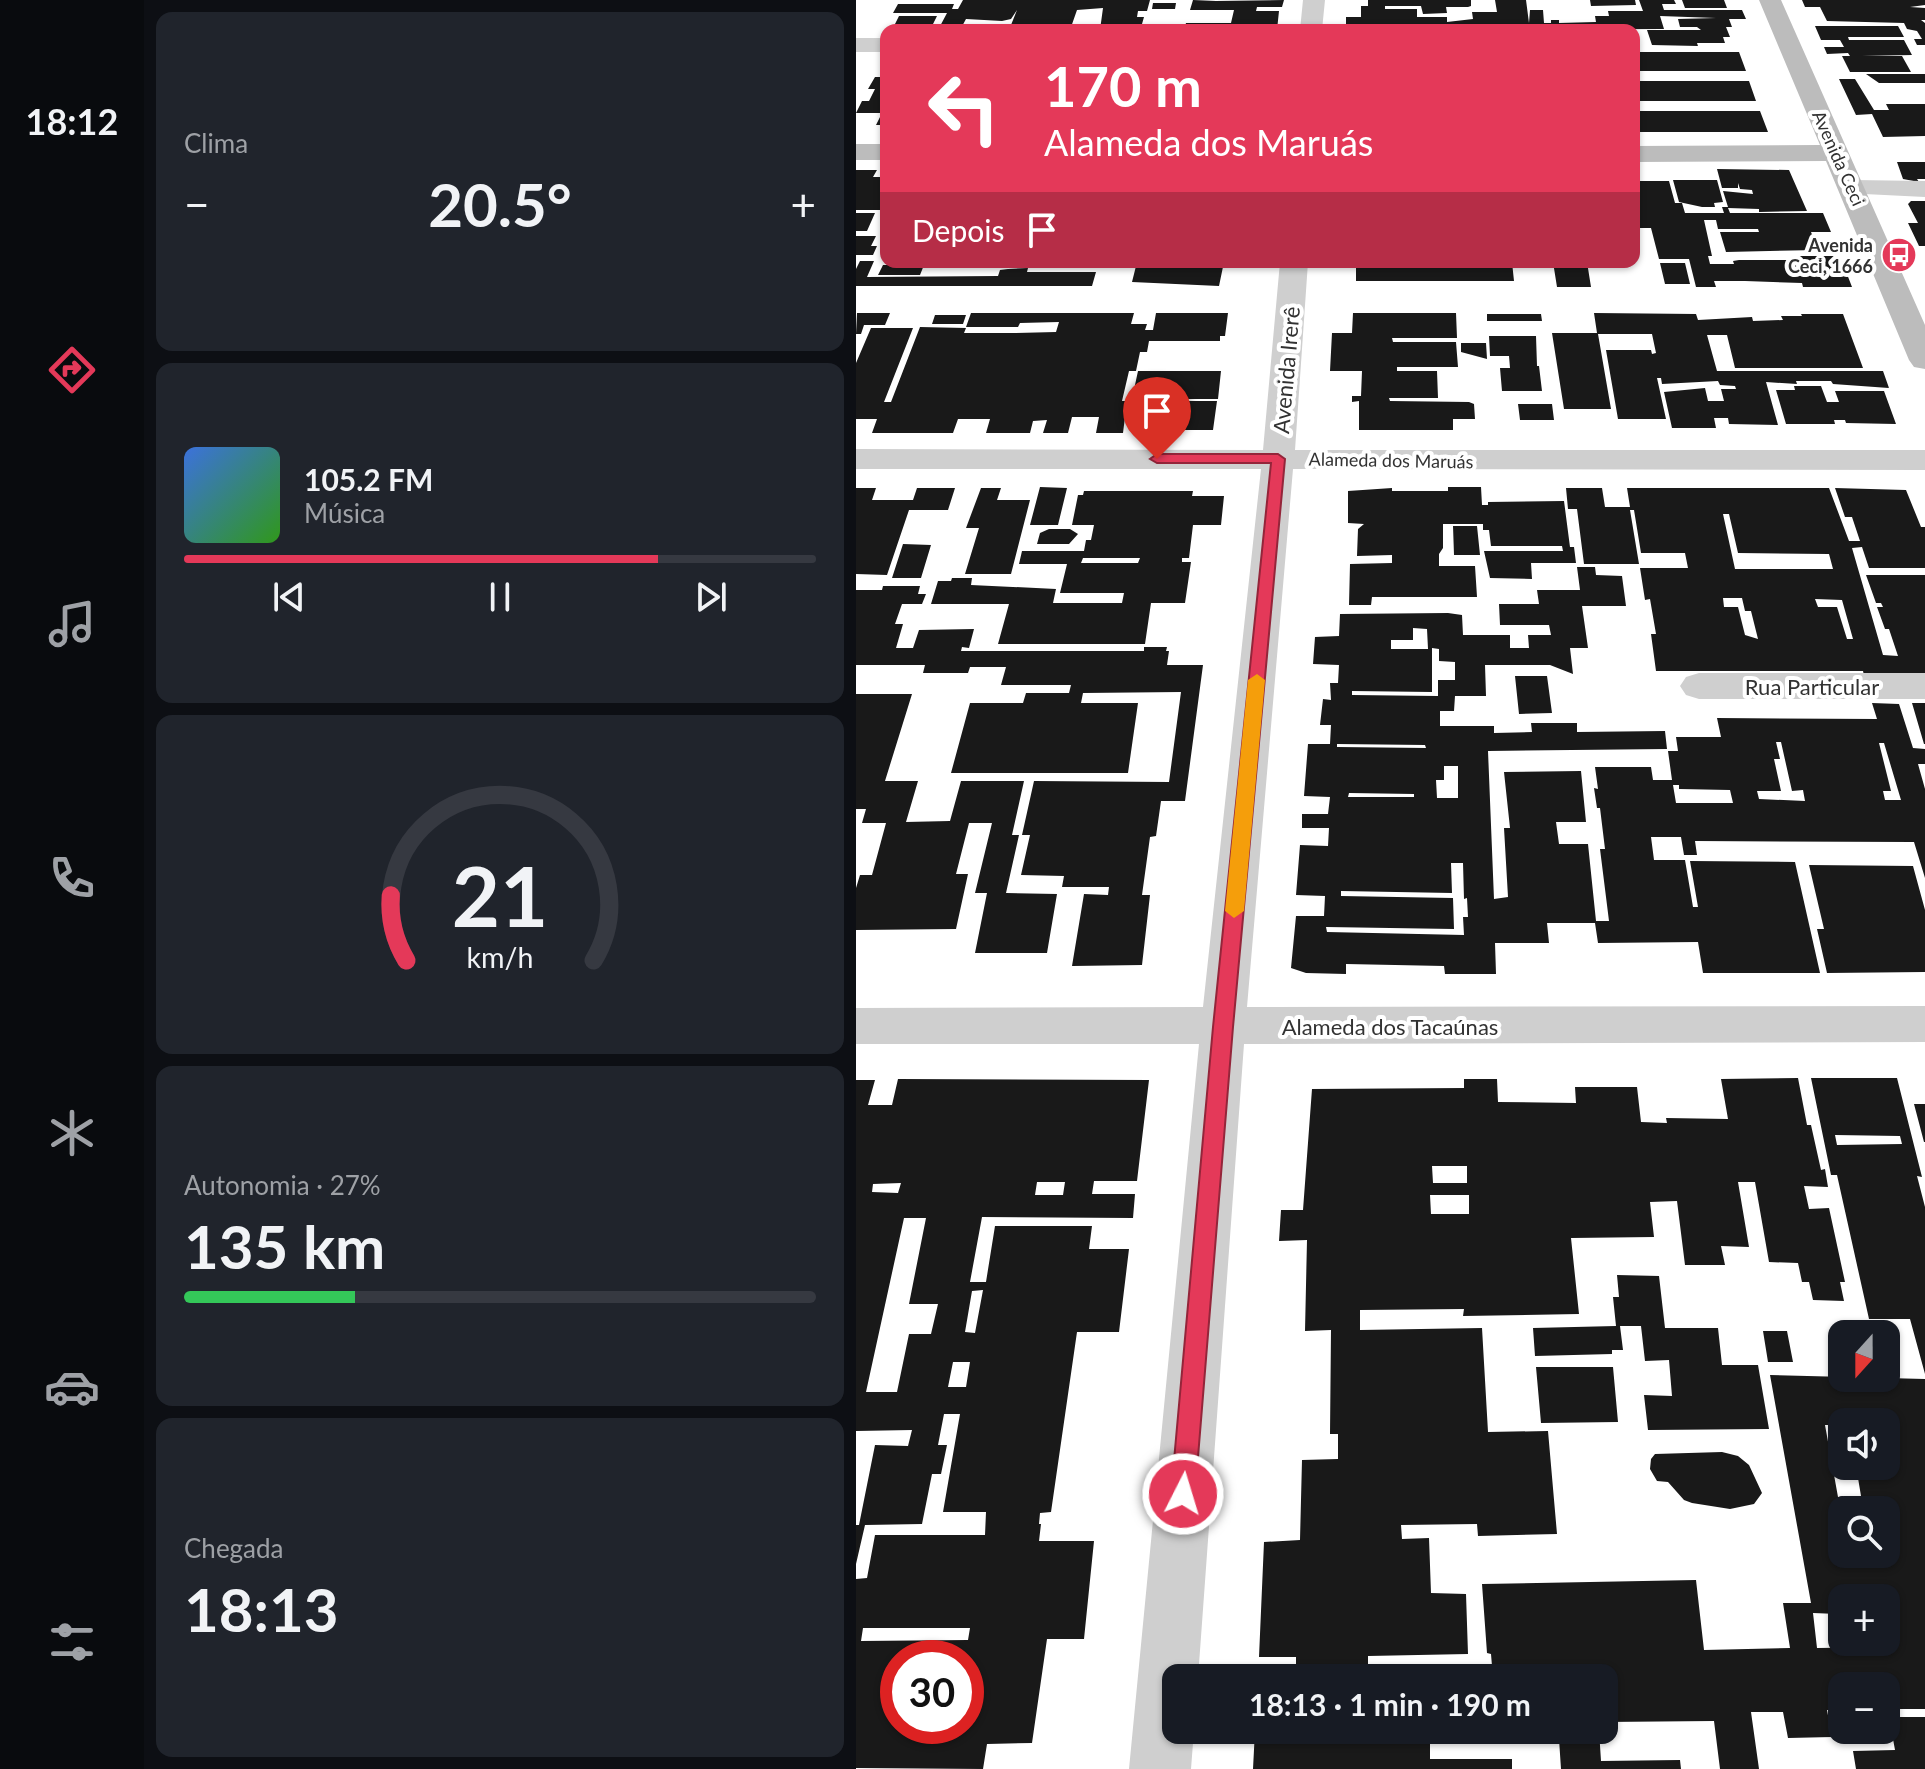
<!DOCTYPE html>
<html lang="pt">
<meta charset="utf-8">
<style>
:root{--surface:#171b24;--page:#20242c;--text:#f1f3f6;--muted:#9ea1a6;--line:#363941;--accent:#e43959}
body{margin:0;font-family:Lato,sans-serif;background:var(--page);color:var(--text);height:100vh;display:flex;flex-direction:column;font-size:30px;white-space:nowrap}
*{box-sizing:border-box;margin:0}
p{font-size:26px;color:var(--muted)}
.icon{flex:none;width:44px;height:44px;fill:none;stroke:currentColor;stroke-width:2;stroke-linecap:round;stroke-linejoin:round}
.map{position:relative;flex:1;overflow:hidden}
.side{display:flex;flex-direction:column;gap:12px;padding:12px;background:#0d0f14;width:712px}
.side>*{flex:none}
.top-card{position:absolute;left:24px;top:24px;width:760px;height:244px;border-radius:16px;box-shadow:0 2px 6px #0004;background:#e43959;color:#fff;overflow:hidden}
.needle{width:52px;rotate:201deg}
.controls{position:absolute;left:972px;top:1320px;display:grid;gap:16px}
.controls a{display:grid;place-items:center;width:72px;height:72px;border-radius:16px;background:var(--surface);box-shadow:0 2px 6px #0004;font-size:40px}
.speed{position:absolute;left:24px;top:1640px;display:flex;gap:16px;font-size:40px;font-weight:700;text-align:center}
.speed>*{display:grid;place-content:center;width:104px;height:104px;border-radius:50%;background:var(--surface);box-shadow:0 2px 6px #0004;line-height:1}
.speed .limit{border:12px solid #d22;background:#fff;color:#111}
.pin{position:absolute;display:grid;place-items:center;width:68px;height:68px;color:#fff;margin:-82px -34px;border-radius:50% 50% 50% 0;rotate:-45deg;box-shadow:0 0 8px #0007}
.pin .icon{rotate:45deg}
.me{position:absolute;width:88px;margin:-44px;rotate:5deg;stroke-linejoin:round;filter:drop-shadow(0 0 6px #0008)}
.turn{display:flex;align-items:center;gap:28px;height:168px;padding:0 32px;font-size:36px}
.turn .icon{width:104px;height:104px;stroke-width:2.5}
.turn b{display:block;font-size:56px;line-height:68px}
.then{display:flex;align-items:center;height:76px;padding:0 32px;background:#0003;gap:16px;font-size:30px}
.big{font-size:60px;font-weight:700;line-height:1.1}
.side .card{flex:1;display:flex;flex-direction:column;justify-content:center;gap:12px;min-width:0;padding:0 28px;border-radius:16px;background:var(--page)}
.side .dial{align-items:center;gap:0}
.dial svg{height:208px;overflow:visible;fill:none;stroke:var(--line);stroke-width:7;stroke-linecap:round;text-anchor:middle}
.dial text{fill:var(--text);stroke:none}
.song{display:flex;align-items:center;gap:24px}
.cover{width:96px;height:96px;border-radius:12px;background:linear-gradient(135deg,hsl(220 70% 55%),hsl(110 70% 35%))}
.played{height:8px;border-radius:4px;background:linear-gradient(90deg,var(--accent) 75%,var(--line) 75%)}
.keys{display:flex;justify-content:space-around;direction:ltr}
.heat{display:flex;justify-content:space-between;align-items:center;font-size:44px;direction:ltr}
.charge{height:12px;border-radius:6px;background:linear-gradient(90deg,#34c759 27%,var(--line) 0)}
.trip{position:absolute;left:306px;top:1664px;width:456px;height:80px;border-radius:16px;background:var(--surface);box-shadow:0 2px 6px #0004;font-weight:700;line-height:80px;text-align:center}
main{display:flex;flex:1;min-height:0}
.menu{display:flex;flex-direction:column;width:144px;justify-content:space-around;align-items:center;background:#090b0e;color:var(--muted)}
.menu .icon{width:56px;height:56px}
.menu .current{color:var(--accent)}
.menu b{font-size:36px;color:var(--text)}
.map>svg:first-child{display:block}
.building{fill:#191919;fill-rule:evenodd}
.lines{fill:none;stroke-linecap:round;stroke-linejoin:round}
.street{fill:#cfcfcf;fill-rule:evenodd}
.secondary{fill:#bcbcbc;fill-rule:evenodd}
.route{fill:#e43959;stroke:#94253a;stroke-width:2}
.slow{fill:#f59e0b}
.labels{text-anchor:middle;dominant-baseline:central;stroke-width:8;stroke-linejoin:round;paint-order:stroke}
.far-street-label{font-size:18px;fill:#323232;stroke:#fff}
.far-poi-label{font-size:18px;font-weight:bold;fill:#323232;stroke:#fff;text-anchor:end}
.street-label{font-size:22px;fill:#323232;stroke:#fff}
</style>
<main>
<nav class="menu">
<b>18:12</b>
<svg class="icon current" aria-label="directions" viewBox="0 0 24 24"><path d="M12 3l9 9-9 9-9-9zM9 14v-3h6M13 9l2 2-2 2"/></svg>
<svg class="icon" aria-label="music" viewBox="0 0 24 24"><path d="M9 18V5l10-2v13"/><circle cx="6" cy="18" r="3"/><circle cx="16" cy="16" r="3"/></svg>
<svg class="icon" aria-label="phone" viewBox="0 0 24 24"><path d="M5 4h4l2 5-3 2q2 4 5 5l2-3 5 2v4C11 20 4 13 5 4z"/></svg>
<svg class="icon" aria-label="climate" viewBox="0 0 24 24"><path d="M12 3v18M4 7l16 10M4 17L20 7"/></svg>
<svg class="icon" aria-label="car" viewBox="0 0 24 24"><path d="M5 17H2v-5l4-1 3-4h7l3 4 3 1v5h-3M9 17h6M6 11h13"/><circle cx="7" cy="17" r="2"/><circle cx="17" cy="17" r="2"/></svg>
<svg class="icon" aria-label="filters" viewBox="0 0 24 24"><path d="M4 7h16M4 17h16"/><circle cx="9" cy="7" r="2"/><circle cx="15" cy="17" r="2"/></svg>
</nav>
<section class="side">
<div class="card"><p>Clima</p>
<div class="heat"><a>−</a><b class="big">20.5°</b><a>+</a></div>
</div>
<div class="card">
<div class="song"><i class="cover"></i><div><b>105.2 FM</b><p>Música</p></div></div>
<div class="played"></div>
<div class="keys"><svg class="icon" aria-label="previous" viewBox="0 0 24 24"><path d="M18 5L8 12l10 7zM5 5v14"/></svg><svg class="icon" aria-label="pause" viewBox="0 0 24 24"><path d="M8 5v14M16 5v14"/></svg><svg class="icon" aria-label="next" viewBox="0 0 24 24"><path d="M6 5l10 7-10 7zM19 5v14"/></svg></div>
</div>
<div class="card dial"><svg viewBox="0 0 100 80">
<path d="M14 69A42 42 0 1 1 86 69"/>
<path d="M14 69A42 42 0 0 1 8 44" stroke="#e43959"/>
<text x="50" y="56" font-size="32" font-weight="700">21</text>
<text x="50" y="72" font-size="11">km/h</text>
</svg></div>
<div class="card"><p>Autonomia · 27%</p><b class="big">135 km</b><div class="charge"></div></div>
<div class="card"><p>Chegada</p><b class="big">18:13</b></div>
</section>
<div class="map">
<svg width="1069" height="1769" viewBox="0 0 1069 1769">
<rect width="100%" height="100%" fill="#fff"/>
<path class="building" d="M107 0H294L291 11H282L281 17H288L286 24 278 25 277 30H244L247 8 221 10 214 30H153L161 10 155 19 146 21 110 19 104 30H82L91 13H37L42 4H98L96 9H102Z
M337 0 360 1 428 0 426 7H401L400 11H423L421 30H328L330 23H375L378 10H334Z
M512 0H615V6L612 7H590L591 13 567 14 565 6H529V9H561V17H591V22L617 19 616 12H641L639 0H670L673 23 674 10H687L688 23H695V20H703V23L740 22 739 16H753L752 11H787L783 0H818L820 4H806L808 10H886L890 19H873L876 27H870L874 37H867L869 43H841L842 46 796 45 791 30H845L841 27H824L822 19 860 18 804 16 808 29 565 30V26L490 29V17H505V6H512Z
M734 0H779L780 5 735 6Z
M826 0H868L871 8H829Z
M946 0H1069V5L1054 7 1069 8V20H1065L1069 23V45H1061L1058 39H1066L1061 31 1051 29 1048 23 971 21 964 7H949Z
M297 3H320L319 9H296Z
M43 16H81L74 30H36Z
M959 26H1042L1048 37H992L993 40H1048L1056 55 1006 56H1046L1055 72H994L986 56H994L992 53 971 54 968 47H988L984 40H965Z
M778 52H883L890 71H778Z
M1010 74H1069V83H1023Z
M19 77H30V125H20L26 113H0L6 101H13L19 89H12Z
M983 79H999L1018 110H1033L1030 104H1069V136L1027 137 1016 114 1000 115Z
M778 81H893L900 101H778Z
M778 111H904L912 132H778Z
M1041 162H1069V179H1061L1063 182 1047 179Z
M861 169 933 170 951 211 903 212V209L872 208 874 213H967L975 232H955L962 250 870 252 864 232H903L902 229H862L860 220H848L856 256H852L854 264H878L877 261 883 260H940L939 256H984L996 287H947L946 283 889 281H858L860 287H840L833 259H803L795 228H778V181H813L819 203H826L829 213H868L866 207H872L867 191 897 194 896 190 884 189 882 183V188H866Z
M0 170H21L17 177H30V210H0Z
M817 180H861L867 202 858 203 859 207H846L823 202Z
M1055 201H1069V246H1063L1052 223H1062L1052 204Z
M0 213H19L11 231H0Z
M0 236H20L15 246H21L17 255H0Z
M4 261H18L11 277 142 276 144 270 152 269 172 268 171 272H240L236 286H0V269Z
M281 262H368L363 286 276 282Z
M500 262H656L658 281H500Z
M697 262H731L735 287H701Z
M804 263H829L834 284H809Z
M27 265H68L64 275H22Z
M1 313H34L29 325H8L5 334H0Z
M115 313H278L275 324H291L289 330H297L300 313H372L369 336H364V341H293L291 352H284L280 371H273L266 401H271L267 433H240L243 417H216L212 433H187L191 420 177 421 174 433H130L134 419H102L97 433H16L21 419H0V363L15 328H57L28 402H35L64 327 110 328 108 333H160L200 332 203 322 164 323 162 327H110Z
M497 313H600L601 338H536L537 342H600L602 367H541V371H581L582 398H533L534 401 613 402 618 404 619 419H597V430H503V401L496 402V396H505L506 371H474L476 333H496Z
M738 313 840 314 842 320 896 317 897 321 927 320 925 316H946L945 314H987L1007 368H879L871 335H851L861 371H1027L1033 388 977 384 975 381H940L941 384 910 382 922 425 873 424 872 418H858L860 428H816L808 392 849 388 852 401H868L865 389H880L879 386 864 385 862 381 806 384 805 378H801L810 419H762L750 350H795L796 354 800 353 796 334H742L755 409H708L696 333H741Z
M631 314H685L686 321H631Z
M79 315H110L107 324H76Z
M633 336H680L681 366H683L686 391H646L644 368H654L653 356H634Z
M605 343H630L631 359 605 352Z
M282 371H365L362 399H276Z
M938 386H965L971 402H983L979 391H1028L1040 424 990 423 989 420H978L979 424H930L920 390H939Z
M282 401H361L357 430H277Z
M662 404H696L698 420H664Z
M184 487 211 488 202 525H174Z
M592 487H625L626 505H632V502L708 501 714 547H718L720 563H675L676 579 634 578 628 551H707L706 546H635L633 530H627V524H587V548L583 554V566H619L621 597H516L515 605H493L494 564 536 563V555L501 556 502 529 508 524 492 523V491L536 488V491H592Z
M0 488H20L16 500H57L61 488H99L92 510H53L31 575 0 574Z
M125 488H145L141 500H174L155 574H109L123 528H110Z
M710 488H746L749 507H774L771 488H973L993 541H1004L996 517H989L979 488 1050 490 1065 527H1069V568H1013L1006 547 996 548 1027 655 1042 656 1033 629H1029L1021 607H1027L1025 603H1020L1010 575H1069V685L1010 684 1007 671H800L795 634H800L794 599 789 600 784 568H832L829 553H785L778 510H774L783 564H728L721 509H712ZM867 514H873L882 553 973 554 977 569H879ZM867 598H886L889 611H895L902 639 889 635 882 607H868ZM959 599 986 600 997 639H991L981 607H962Z
M228 491H337L336 496H368L365 525H337L333 558H326V562H335L329 603H295L289 644H142L153 604H75L82 581H95L96 578H116L115 585 200 589 197 603H266L268 593H204L211 564H163L166 551H228L230 540H235L238 525H216L222 495H227ZM227 558H284L282 563H225Z
M597 526H621L624 555H598Z
M193 529H214L222 534 213 544H181L184 533Z
M47 544 75 545 65 578H36Z
M721 567H739L740 575 766 576 770 606H726L732 648H714L717 674 694 665H629L630 696H599L598 711H584V726H638V733L676 732 675 723H721V732L809 731 811 749 632 751 638 899 652 897 648 828H654L648 772 725 771 730 822H700L703 844H732L740 921H753L744 849H749L744 808H741L738 788 742 789 739 767H795L797 780H816L812 751H822L820 737H865L861 718 1021 719 1016 703 1043 704 1057 748 1069 749V764H1062L1069 789V878L1058 842 839 841 841 855H828L825 837H795L798 860H829L837 907H842L834 861 939 862 964 973H847L842 942 742 943 739 923H691L693 943H639L640 974H589L588 966 490 964V974L450 973 435 968 440 916H468L469 896 440 895 444 845 472 846 473 828H446V814H472L474 797 448 796 452 744H474L475 725H464L467 699 475 700 474 683H482L483 665 457 664 459 637 483 636 484 614 592 613 606 615 607 635H654V648H673L672 635H695L693 625H644L643 604H683L681 590H724ZM557 628 571 629 572 649H535V640H557ZM576 648 583 649V661L599 662V680H582V696L496 695V691L576 692ZM920 742H925L936 791 947 790 949 801 903 799 901 791H925L918 759H924ZM1023 743H1028L1045 800H1029L1027 791H1035ZM481 744 569 745 570 748 481 747ZM588 766H602V798H581L580 780H588ZM817 785H823V789L874 790 877 803H820ZM493 793 558 794V797H492ZM595 863H607L608 899 611 898 612 917H607L608 935 471 932 470 927 598 929 597 898 485 896V891L596 893Z
M27 586H64L62 594H70L66 604H46L39 624H47L40 648H57L63 630 118 629 113 648 106 647 105 651H288V647H311L310 651H313L311 665H347L329 801H305L300 836 294 837 286 895H294L286 965 216 966 228 894 252 895 253 887H206L208 876 165 875 174 835H166L178 781 313 782 325 692 227 693 225 703H282L272 773H95L114 703H167L170 693H213L215 685H145L150 667H114L112 673H67L69 665H0V590H26Z
M659 676H691L696 713 663 714Z
M0 694H56L29 781H62L50 822 94 821 105 781H168L156 835H163L150 893 201 894 191 953H119L131 893H119L136 823H113L100 874H112L100 929 0 930V888L4 875H16L30 823H6L10 809H0Z
M1056 703H1069V744H1068Z
M953 865 1057 866 1069 910V972L971 973 961 929H968Z
M942 1078 951 1125H955L965 1170 969 1169 972 1187 948 1186 953 1209 973 1208 989 1282H984L988 1301 957 1300 953 1282H946L942 1263 913 1262 899 1182H882L893 1247 865 1246 869 1265H829L821 1201 794 1202 798 1237 715 1238 723 1314 607 1316 608 1309 504 1310V1330L626 1328 632 1432 692 1431 701 1534 622 1536 621 1524 545 1525 546 1539 573 1538 575 1593 610 1594 612 1654 512 1656V1678H440V1657H403L408 1542 444 1540 446 1460 482 1459V1434H474L475 1330 449 1331 451 1240 423 1241 425 1210H447L456 1089 608 1088V1079H641L642 1102 720 1103 719 1087H781L785 1122 811 1123 810 1118 872 1119 865 1079ZM576 1166H611V1183H577ZM574 1195H613V1214H575Z
M955 1078H1041L1066 1177 1061 1176 1069 1207V1374L1054 1319H1013L981 1175H975ZM979 1135 1044 1136 1046 1144 981 1145Z
M42 1079 293 1080 281 1181H238L236 1194H279L277 1218 126 1217 114 1282H130L139 1226H236L233 1249H273L263 1332H221L195 1512 184 1513 183 1524H185L183 1541H238L228 1639H191L176 1743 131 1744 127 1769 0 1768V1579L11 1578 19 1535H129L130 1512H87L104 1414H88L82 1445H91L85 1474H76L66 1524 9 1525 0 1564V1525H3L19 1445 52 1446 56 1430 0 1431V1080H19L12 1105H36ZM181 1182H209L207 1195H179ZM45 1183 42 1193 16 1192 17 1184ZM48 1218H70L53 1304H82L75 1334H53L41 1392H10ZM127 1290 119 1333 109 1332 116 1291ZM97 1362H114L110 1387H92ZM7 1628H114L112 1640 5 1641ZM42 1658H110V1726H42Z
M1058 1104H1069V1142H1068Z
M761 1275 803 1276 809 1328H862L866 1365H902L913 1429 792 1430 788 1395 816 1396 813 1360 789 1361 785 1326H764L767 1350H756V1354L679 1356 677 1328 760 1326 757 1297H763Z
M907 1331H931L937 1362H912Z
M680 1367H757L762 1422 685 1423Z
M914 1375 1069 1379V1709H1030V1686H986V1710H971L976 1737 932 1738 927 1712H895L903 1769H864L858 1721 748 1722V1678H637L635 1654 631 1653 626 1584 840 1580 848 1650 934 1648 927 1603H955ZM986 1422H1030V1466H1000L1005 1496H996L998 1510H1030V1554H1019L1022 1567 1000 1568 998 1554H986V1510H989L987 1496 982 1497 969 1425H986ZM986 1598H1030L1039 1647 961 1648 957 1613 982 1614 981 1608H986Z
M866 1452 882 1456 893 1465 906 1493 898 1504 874 1509 836 1503 828 1500 812 1482 801 1481 794 1469 795 1459 799 1454Z
M1033 1717H1069V1769H1000L997 1751 1039 1750Z
M399 1730H574V1759H656V1769H397Z
M691 1730H743L745 1761 824 1760 825 1769H705L703 1739 691 1738Z"/>
<g class="lines">
<path class="street" d="M447 0H469L466 30H444Z
M0 38H30V52H0Z
M997 180 1069 181V197L988 193 984 188 988 183Z
M424 262H452L439 450H1069V470L437 469 391 1007 1069 1006V1042L388 1044 342 1678H320V1730H338L335 1769H273L343 1044H0V1008L347 1007 405 469H0V449L407 450Z
M843 673H1069V699H843L830 695 824 686 830 677Z"/>
<path class="secondary" d="M903 0H925L1069 325V369L1058 367 1053 360 970 161 778 162V146L964 145Z
M0 144H30V160H0Z"/>
</g>
<path class="route" d="M422 454 429 459 377 1027 339 1494 336 1502 327 1506 319 1502 315 1494 357 1027 415 463H301L294 459 301 454Z"/>
<path class="slow" d="M401 674 409 680 388 911 378 918 369 911 392 680Z"/>
<defs>
<symbol id="bus-disc" viewBox="-11 -11 22 22"><circle r="9.5" fill="#e43959" stroke="#fff"/><path d="M-5-6H5V4H4V6H2V4H-2V6H-4V4H-5ZM-3.5-4V0h7V-4ZM-3.5 1.2v1.5H-2V1.2ZM2 1.2v1.5H3.5V1.2Z" fill="#fff"/></symbol>
</defs>
<g fill-rule="evenodd">
<use href="#bus-disc" x="1023" y="235" width="40" height="40"/>
</g>
<g class="labels">
<g class="far-street-label">
<text transform="translate(983 158) rotate(66)">Avenida Ceci</text>
<text transform="translate(535 460) rotate(1)">Alameda dos Maruás</text>
</g>
<g class="far-poi-label">
<text x="1017" y="245">Avenida<tspan x="1017" dy="21">Ceci, 1666</tspan></text>
</g>
<g class="street-label">
<text transform="translate(430 370) rotate(-85)">Avenida Irerê</text>
<text x="956" y="686">Rua Particular</text>
<text x="534" y="1026">Alameda dos Tacaúnas</text>
</g>
</g>
</svg>
<div class="controls">
<a><svg class="needle" viewBox="-14 -14 28 28"><path d="M0-13l5 13h-10z" fill="#e53935"/><path d="M0 13l5-13h-10z" fill="#9ea1a6"/></svg></a>
<a><svg class="icon" aria-label="sound" viewBox="0 0 24 24"><path d="M4 9h4l5-4v14l-5-4H4zM17 9q2 3 0 6"/></svg></a>
<a><svg class="icon" aria-label="search" viewBox="0 0 24 24"><circle cx="10" cy="10" r="6"/><path d="M15 15l6 6"/></svg></a>
<a>+</a>
<a>−</a>
</div>
<div class="speed"><div class="limit">30</div></div>
<div class="pin" style="left:301px;top:459px;background:#d93025"><svg class="icon" aria-label="arrive" viewBox="0 0 24 24"><path d="M6 21V4h12l-3 4 3 4H6"/></svg></div>
<svg class="me" style="left:327px;top:1494px" viewBox="-20 -20 40 40"><circle r="17" fill="#e43959" stroke="#fff" stroke-width="3"/><path d="M0-11L8 9 0 5-8 9z" fill="#fff"/></svg>
<div class="trip">18:13 · 1 min · 190 m</div>
<div class="top-card">
<div class="turn"><svg class="icon" aria-label="left" viewBox="0 0 24 24"><path d="M17 20v-9H6M10 6l-5 5 5 5"/></svg><div><b>170 m</b>Alameda dos Maruás</div></div>
<div class="then">Depois<svg class="icon" aria-label="arrive" viewBox="0 0 24 24"><path d="M6 21V4h12l-3 4 3 4H6"/></svg></div>
</div>
</div>
</main>
